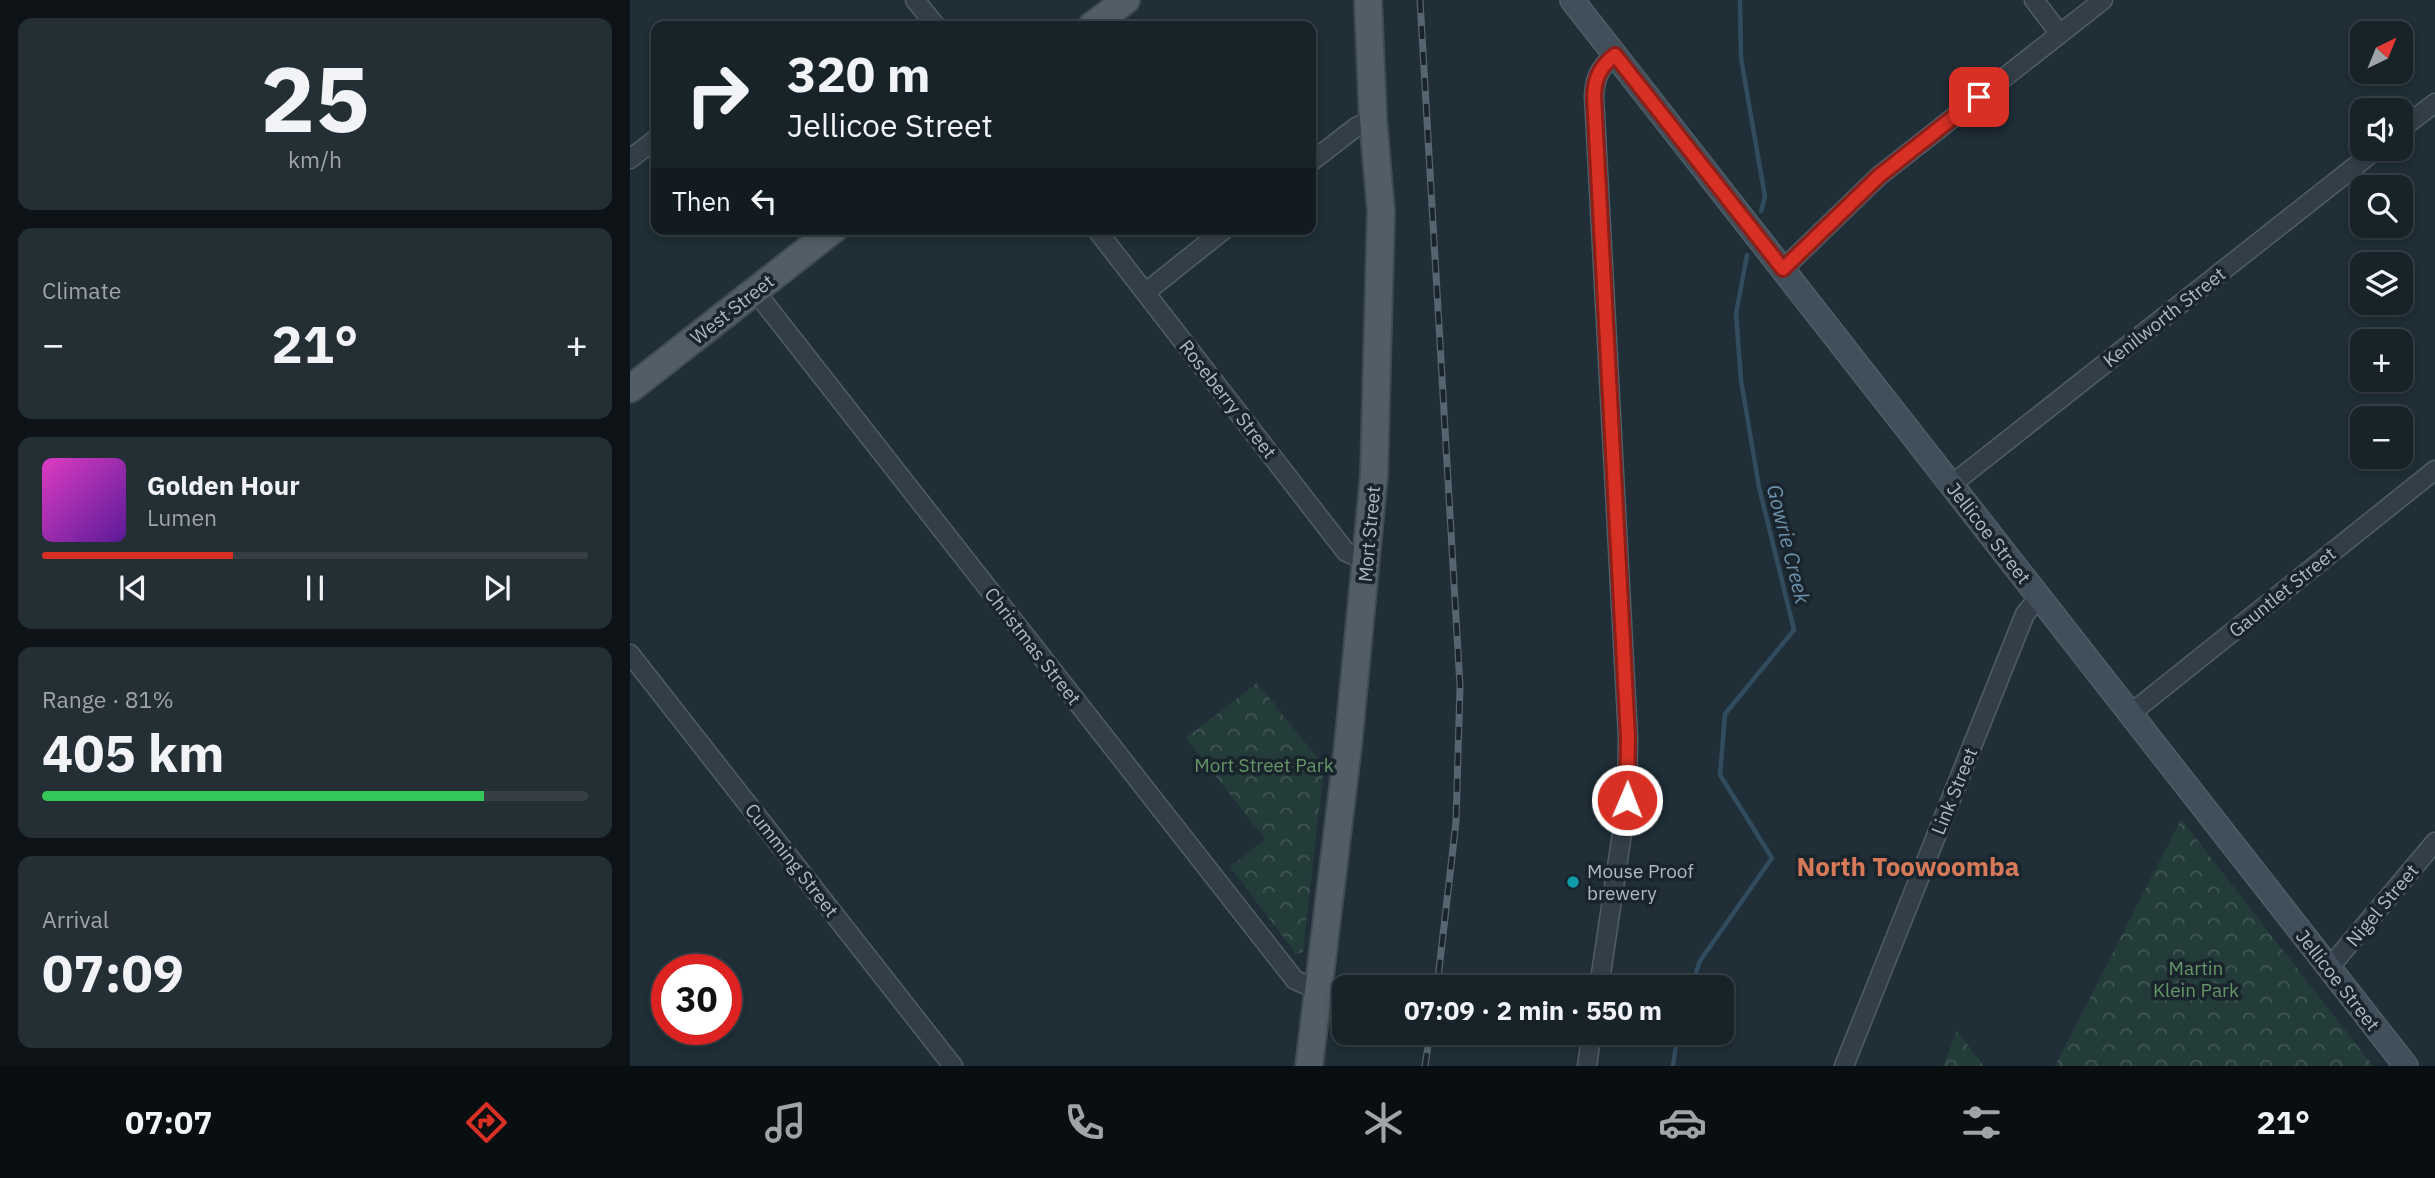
<!DOCTYPE html>
<meta charset="utf-8">
<style>
:root{--surface:#172229;--page:#242f35;--text:#f1f3f6;--muted:#9ea4a8;--line:#363f46;--accent:#d93025}
body{margin:0;font-family:"IBM Plex Sans",sans-serif;background:var(--page);color:var(--text);height:100vh;display:flex;flex-direction:column;font-size:26px;white-space:nowrap}
*{box-sizing:border-box;margin:0}
p{font-size:23px;color:var(--muted)}
.icon{flex:none;width:38px;height:38px;fill:none;stroke:currentColor;stroke-width:2;stroke-linecap:round;stroke-linejoin:round}
.map{position:relative;flex:1;overflow:hidden}
.drawer{display:flex;flex-direction:column;gap:18px;padding:18px;background:#0d1317;width:630px}
.drawer>*{flex:none}
.top-card{position:absolute;left:21px;top:21px;width:665px;height:214px;border-radius:14px;box-shadow:0 4px 10px #0003,0 0 0 2px var(--line);background:#172229;color:var(--text);overflow:hidden}
.needle{width:46px;rotate:43deg}
.fabs{position:absolute;left:1720px;top:21px;display:grid;gap:14px}
.fabs a{display:grid;place-items:center;width:63px;height:63px;border-radius:14px;background:var(--surface);box-shadow:0 4px 10px #0003,0 0 0 2px var(--line);font-size:35px}
.speed{position:absolute;left:21px;top:954px;display:flex;gap:14px;font-size:35px;font-weight:700;text-align:center}
.speed>*{display:grid;place-content:center;width:91px;height:91px;border-radius:50%;background:var(--surface);box-shadow:0 4px 10px #0003,0 0 0 2px var(--line);line-height:1}
.speed .limit{border:10px solid #d22;background:#fff;color:#111}
.pin{position:absolute;display:grid;place-items:center;width:60px;height:60px;color:#fff;margin:-30px;border-radius:14px;box-shadow:0 4px 10px #0006}
.me{position:absolute;width:77px;margin:-38px;rotate:1deg;stroke-linejoin:round;filter:drop-shadow(0 0 5px #0008)}
.turn{display:flex;align-items:center;gap:24px;height:147px;padding:0 21px;font-size:32px}
.turn .icon{width:91px;height:91px;stroke-width:2.5}
.turn b{display:block;font-size:49px;line-height:60px}
.then{display:flex;align-items:center;height:66px;padding:0 21px;background:#0003;gap:14px;font-size:26px}
.big{font-size:52px;font-weight:800;line-height:1.1}
.drawer .card{flex:1;display:flex;flex-direction:column;justify-content:center;gap:10px;min-width:0;padding:0 24px;border-radius:14px;background:var(--page)}
.drawer .dial{align-items:center;gap:0}
.dial b{font-size:91px;line-height:1}
.song{display:flex;align-items:center;gap:21px}
.cover{width:84px;height:84px;border-radius:10px;background:linear-gradient(135deg,hsl(310 70% 55%),hsl(270 70% 35%))}
.played{height:7px;border-radius:4px;background:linear-gradient(90deg,var(--accent) 35%,var(--line) 35%)}
.keys{display:flex;justify-content:space-around;direction:ltr}
.heat{display:flex;justify-content:space-between;align-items:center;font-size:38px;direction:ltr}
.charge{height:10px;border-radius:5px;background:linear-gradient(90deg,#34c759 81%,var(--line) 0)}
.trip{position:absolute;left:702px;top:975px;width:402px;height:70px;border-radius:14px;background:var(--surface);box-shadow:0 4px 10px #0003,0 0 0 2px var(--line);font-weight:800;line-height:70px;text-align:center}
.tabs{display:flex;height:112px;justify-content:space-around;align-items:center;background:#090e10;color:var(--muted)}
.tabs .icon{width:49px;height:49px}
.tabs .current{color:var(--accent)}
.tabs b{font-size:32px;color:var(--text)}
main{display:flex;flex:1;min-height:0}
.map>svg:first-child{display:block}
.forest{fill:url(#forest-crowns)}
.lines{fill:none;stroke-linecap:round;stroke-linejoin:round}
.stream{stroke:#324c5f;stroke-width:4.5}
.minor-casing{stroke:#505d66;stroke-width:21}
.secondary-casing{stroke:#505d66;stroke-width:26}
.primary-casing{stroke:#3f4b54;stroke-width:30}
.minor{stroke:#333f48;stroke-width:18}
.secondary{stroke:#414f5b;stroke-width:23}
.primary{stroke:#515e68;stroke-width:26}
.rail-casing{stroke:#55646f;stroke-width:7}
.rail{stroke:#19242c;stroke-width:4.5;stroke-dasharray:13;stroke-linecap:butt}
.route-casing{stroke:#8d1f18;stroke-width:18}
.route{stroke:#d93025;stroke-width:12}
.culture-dot{fill:#0f9aa8;stroke:#19242c;stroke-width:2.5}
.labels{text-anchor:middle;dominant-baseline:central;stroke-width:7;stroke-linejoin:round;paint-order:stroke}
.street-label{font-size:19px;fill:#adbac5;stroke:#19242c}
.park-label{font-size:19px;fill:#659568;stroke:#19242c}
.poi-label{font-size:19px;fill:#adbac5;stroke:#19242c;text-anchor:start}
.water-label{font-size:21px;font-style:italic;fill:#6d91aa;stroke:#19242c}
.district-label{font-size:26px;font-weight:bold;fill:#d57958;stroke:#19242c}
</style>
<main>
<section class="drawer">
<div class="card dial"><b>25</b><p>km/h</p></div>
<div class="card"><p>Climate</p>
<div class="heat"><a>−</a><b class="big">21°</b><a>+</a></div>
</div>
<div class="card">
<div class="song"><i class="cover"></i><div><b>Golden Hour</b><p>Lumen</p></div></div>
<div class="played"></div>
<div class="keys"><svg class="icon" aria-label="previous" viewBox="0 0 24 24"><path d="M18 5L8 12l10 7zM5 5v14"/></svg><svg class="icon" aria-label="pause" viewBox="0 0 24 24"><path d="M8 5v14M16 5v14"/></svg><svg class="icon" aria-label="next" viewBox="0 0 24 24"><path d="M6 5l10 7-10 7zM19 5v14"/></svg></div>
</div>
<div class="card"><p>Range · 81%</p><b class="big">405 km</b><div class="charge"></div></div>
<div class="card"><p>Arrival</p><b class="big">07:09</b></div>
</section>
<div class="map">
<svg width="1805" height="1066" viewBox="0 0 1805 1066">
<defs>
<pattern id="forest-crowns" width="20" height="18" patternUnits="userSpaceOnUse" patternTransform="scale(1.75)"><rect width="20" height="18" fill="#243c39"/><path d="M2 6a3 3 0 1 1 6 0M12 15a3 3 0 1 1 6 0" fill="none" stroke="#415654"/></pattern>
</defs>
<rect width="100%" height="100%" fill="#1f2e37"/>
<path class="forest" d="M627 683 694 766 673 952 666 954 600 867 635 839 556 738Z
M1551 819 1743 1066H1425Z
M1327 1031 1354 1066H1313Z"/>
<g class="lines">
<path class="stream" d="M1110 0 1111 58 1135 197 1131 211
M1061 987 1070 961 1142 858 1090 775 1095 714 1164 630 1129 487 1111 380 1106 314 1117 255
M1043 1066 1048 1032"/>
<defs>
<path id="minor" d="M285 0 306 26
M1404 0 1430 34
M1771 129 1805 103
M0 159 26 139
M681 162 726 127 743 119
M466 229 716 552 737 561
M1153 269 1249 176 1473 0
M125 291 665 980 688 990
M516 292 595 229
M1321 485 1747 149
M0 654 323 1066
M1500 714 1805 470
M1699 968 1805 842
M969 987 997 800 998 737 964 96C965 77 970 67 985 55
M957 1066 962 1032
M1214 1066 1395 614 1409 597"/>
<path id="secondary" d="M942 0 1776 1066"/>
<path id="primary" d="M462 26 496 0
M0 389 204 229
M679 1066 718 746 744 475 751 212 743 119 738 0"/>
</defs>
<use href="#minor" class="minor-casing"/>
<use href="#secondary" class="secondary-casing"/>
<use href="#primary" class="primary-casing"/>
<use href="#minor" class="minor"/>
<use href="#secondary" class="secondary"/>
<use href="#primary" class="primary"/>
<defs>
<path id="rail" d="M790 0 830 686 826 822 807 987
M795 1066 800 1032"/>
</defs>
<use href="#rail" class="rail-casing"/>
<use href="#rail" class="rail"/>
</g>
<g class="lines">
<defs>
<path id="route" d="M997 800 998 737 964 96C965 77 970 67 985 55L1153 269 1249 176 1349 97"/>
</defs>
<use href="#route" class="route-casing"/>
<use href="#route" class="route"/>
</g>
<circle class="culture-dot" cx="943" cy="882" r="7"/>
<g class="labels">
<g class="street-label">
<text transform="translate(102 309) rotate(-38)">West Street</text>
<text transform="translate(1534 317) rotate(-38)">Kenilworth Street</text>
<text transform="translate(598 399) rotate(52)">Roseberry Street</text>
<text transform="translate(1359 533) rotate(52)">Jellicoe Street</text>
<text transform="translate(739 534) rotate(-85)">Mort Street</text>
<text transform="translate(1652 592) rotate(-39)">Gauntlet Street</text>
<text transform="translate(403 646) rotate(52)">Christmas Street</text>
<text transform="translate(1324 791) rotate(-68)">Link Street</text>
<text transform="translate(162 860) rotate(52)">Cumming Street</text>
<text transform="translate(1752 905) rotate(-50)">Nigel Street</text>
<text transform="translate(1708 980) rotate(52)">Jellicoe Street</text>
</g>
<g class="park-label">
<text x="634" y="765">Mort Street Park</text>
<text x="1566" y="968">Martin<tspan x="1566" dy="22">Klein Park</tspan></text>
</g>
<g class="poi-label">
<text x="957" y="871">Mouse Proof<tspan x="957" dy="22">brewery</tspan></text>
</g>
<g class="water-label">
<text transform="translate(1159 544) rotate(76)">Gowrie Creek</text>
</g>
<g class="district-label">
<text x="1278" y="866">North Toowoomba</text>
</g>
</g>
</svg>
<div class="fabs">
<a><svg class="needle" viewBox="-14 -14 28 28"><path d="M0-13l5 13h-10z" fill="#e53935"/><path d="M0 13l5-13h-10z" fill="#9ea4a8"/></svg></a>
<a><svg class="icon" aria-label="sound" viewBox="0 0 24 24"><path d="M4 9h4l5-4v14l-5-4H4zM17 9q2 3 0 6"/></svg></a>
<a><svg class="icon" aria-label="search" viewBox="0 0 24 24"><circle cx="10" cy="10" r="6"/><path d="M15 15l6 6"/></svg></a>
<a><svg class="icon" aria-label="layers" viewBox="0 0 24 24"><path d="M12 4l9 5-9 5-9-5zM3 14l9 5 9-5"/></svg></a>
<a>+</a>
<a>−</a>
</div>
<div class="speed"><div class="limit">30</div></div>
<div class="pin" style="left:1349px;top:97px;background:#d93025"><svg class="icon" aria-label="arrive" viewBox="0 0 24 24"><path d="M6 21V4h12l-3 4 3 4H6"/></svg></div>
<svg class="me" style="left:997px;top:800px" viewBox="-20 -20 40 40"><circle r="17" fill="#d93025" stroke="#fff" stroke-width="3"/><path d="M0-11L8 9 0 5-8 9z" fill="#fff"/></svg>
<div class="trip">07:09 · 2 min · 550 m</div>
<div class="top-card">
<div class="turn"><svg class="icon" aria-label="right" viewBox="0 0 24 24"><path d="M7 20v-9h11M14 6l5 5-5 5"/></svg><div><b>320 m</b>Jellicoe Street</div></div>
<div class="then">Then<svg class="icon" aria-label="left" viewBox="0 0 24 24"><path d="M17 20v-9H6M10 6l-5 5 5 5"/></svg></div>
</div>
</div>
</main>
<nav class="tabs">
<b>07:07</b>
<svg class="icon current" aria-label="directions" viewBox="0 0 24 24"><path d="M12 3l9 9-9 9-9-9zM9 14v-3h6M13 9l2 2-2 2"/></svg>
<svg class="icon" aria-label="music" viewBox="0 0 24 24"><path d="M9 18V5l10-2v13"/><circle cx="6" cy="18" r="3"/><circle cx="16" cy="16" r="3"/></svg>
<svg class="icon" aria-label="phone" viewBox="0 0 24 24"><path d="M5 4h4l2 5-3 2q2 4 5 5l2-3 5 2v4C11 20 4 13 5 4z"/></svg>
<svg class="icon" aria-label="climate" viewBox="0 0 24 24"><path d="M12 3v18M4 7l16 10M4 17L20 7"/></svg>
<svg class="icon" aria-label="car" viewBox="0 0 24 24"><path d="M5 17H2v-5l4-1 3-4h7l3 4 3 1v5h-3M9 17h6M6 11h13"/><circle cx="7" cy="17" r="2"/><circle cx="17" cy="17" r="2"/></svg>
<svg class="icon" aria-label="filters" viewBox="0 0 24 24"><path d="M4 7h16M4 17h16"/><circle cx="9" cy="7" r="2"/><circle cx="15" cy="17" r="2"/></svg>
<b>21°</b>
</nav>
